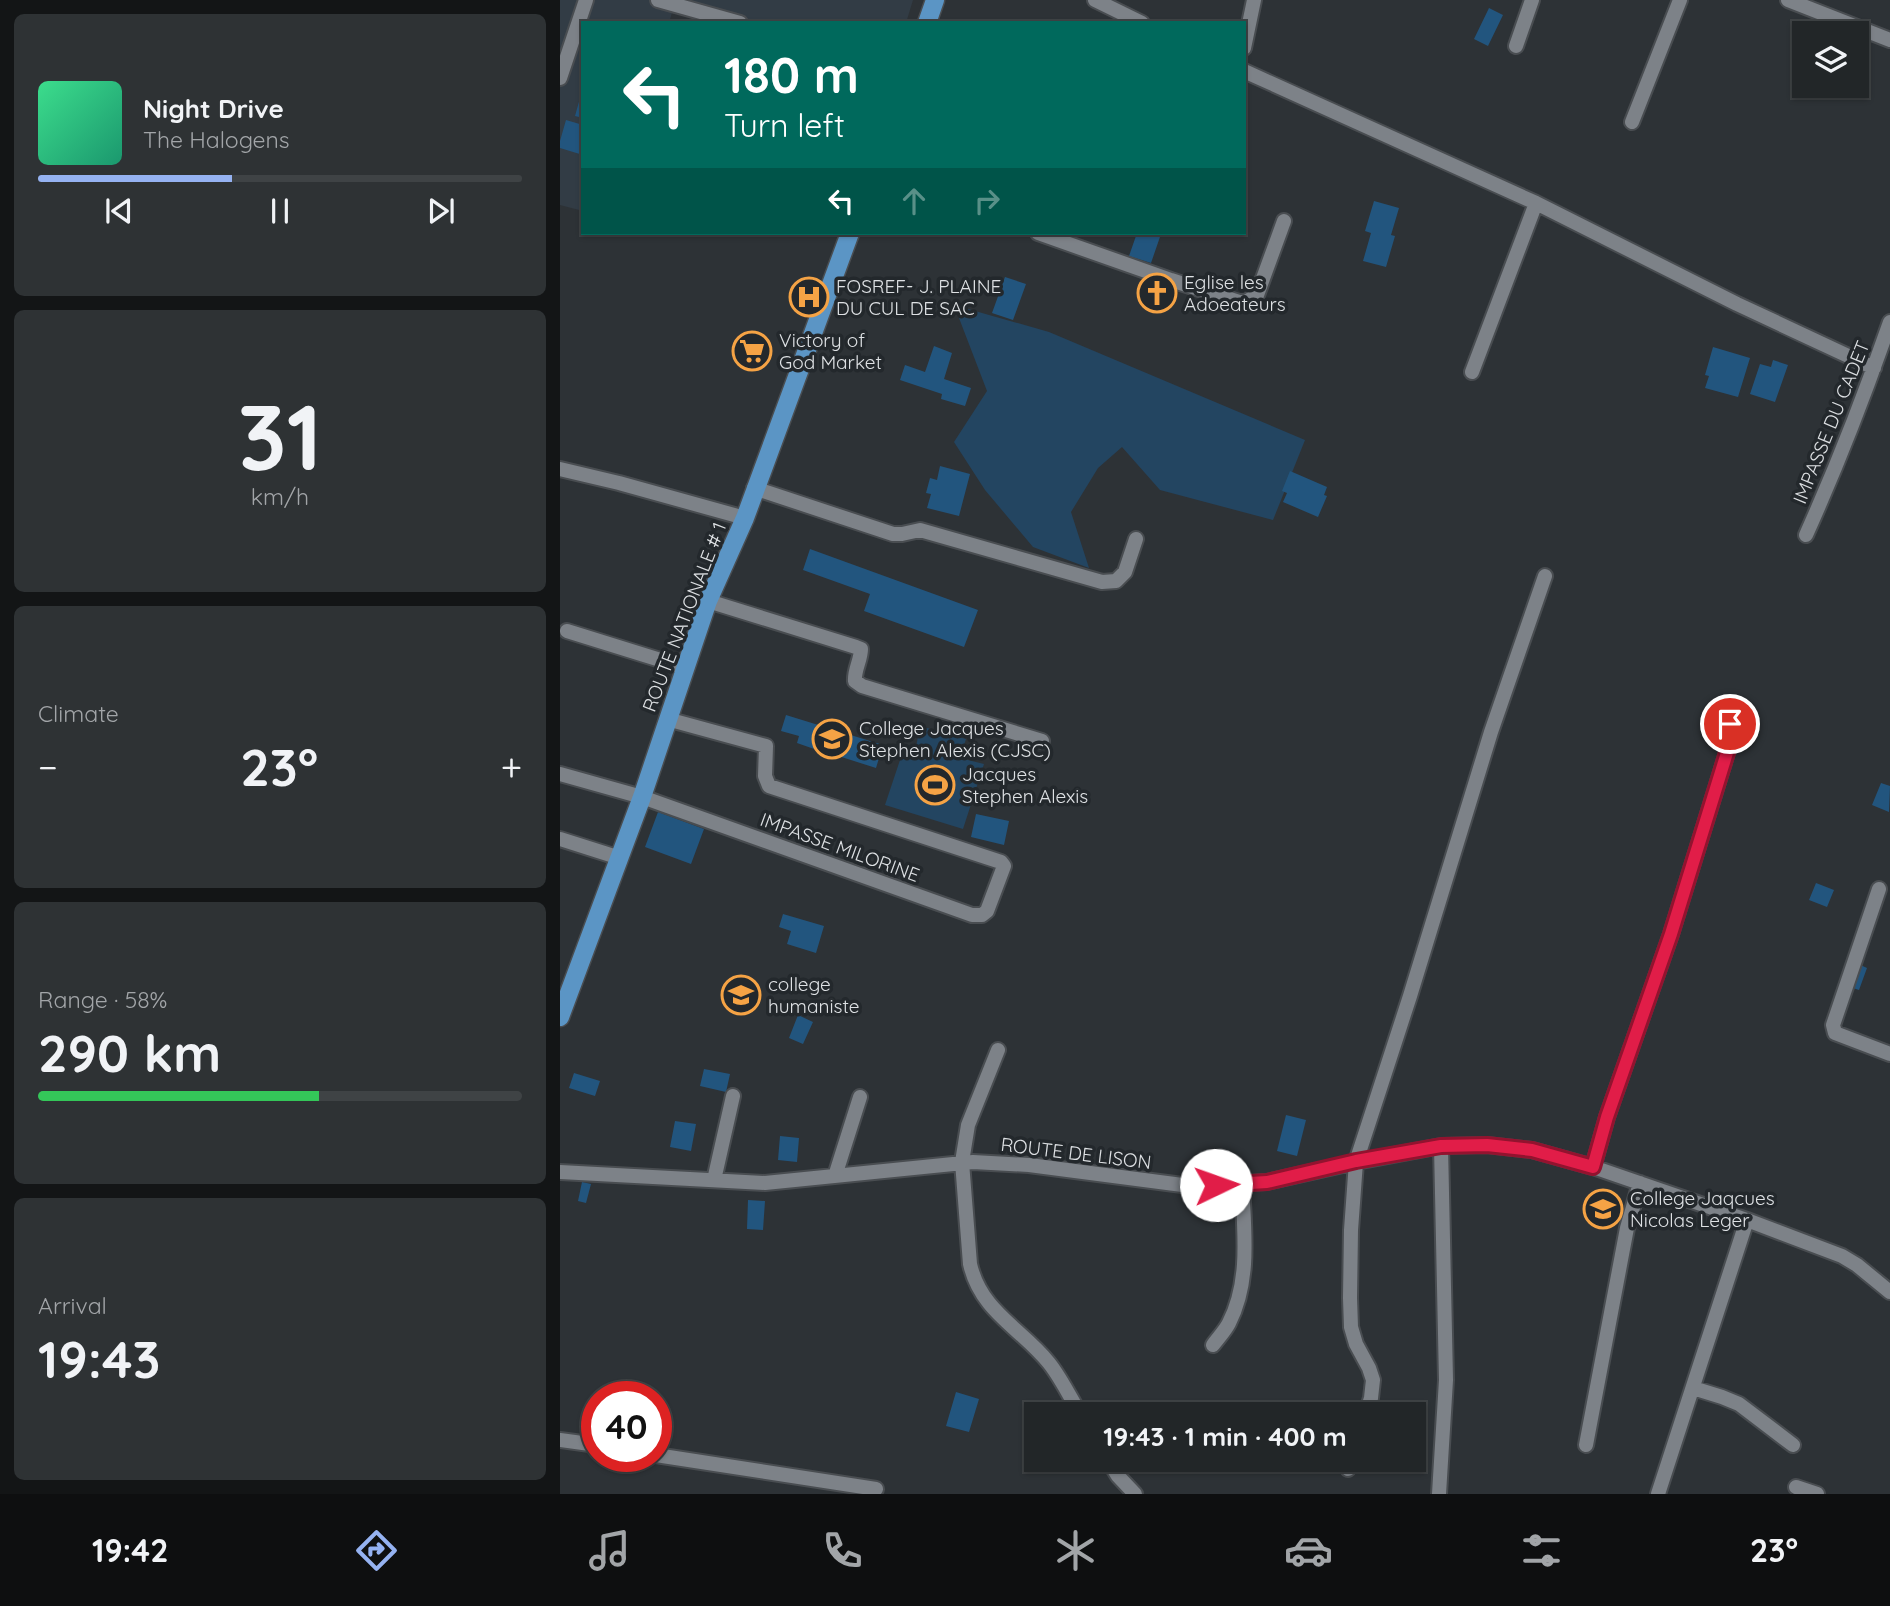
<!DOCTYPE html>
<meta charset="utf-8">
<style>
:root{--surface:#222628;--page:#2e3234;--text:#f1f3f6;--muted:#a2a5a8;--line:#3f4345;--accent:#95b2f1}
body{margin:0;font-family:Quicksand,sans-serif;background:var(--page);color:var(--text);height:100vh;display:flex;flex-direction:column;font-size:26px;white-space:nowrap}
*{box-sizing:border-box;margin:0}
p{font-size:23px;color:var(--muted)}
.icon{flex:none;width:38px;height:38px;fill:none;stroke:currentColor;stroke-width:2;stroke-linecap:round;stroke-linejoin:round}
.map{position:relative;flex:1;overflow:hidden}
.panel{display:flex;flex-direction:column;gap:14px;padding:14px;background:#131516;width:560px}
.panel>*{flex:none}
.guide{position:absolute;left:21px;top:21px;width:665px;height:214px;border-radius:0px;box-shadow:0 2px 5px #0004,0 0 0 2px var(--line);background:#00695c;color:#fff;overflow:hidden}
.controls{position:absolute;left:1232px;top:21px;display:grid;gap:14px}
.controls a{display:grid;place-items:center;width:77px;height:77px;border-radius:0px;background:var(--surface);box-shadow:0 2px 5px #0004,0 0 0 2px var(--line);font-size:35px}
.speed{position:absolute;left:21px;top:1381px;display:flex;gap:14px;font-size:35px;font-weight:700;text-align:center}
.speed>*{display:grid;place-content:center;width:91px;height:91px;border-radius:50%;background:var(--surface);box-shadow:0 2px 5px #0004,0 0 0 2px var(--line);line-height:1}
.speed .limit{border:10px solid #d22;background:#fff;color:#111}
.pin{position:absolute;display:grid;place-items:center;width:60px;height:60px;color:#fff;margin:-30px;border:4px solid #fff;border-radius:50%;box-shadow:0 2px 7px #0007}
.me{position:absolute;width:77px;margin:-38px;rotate:87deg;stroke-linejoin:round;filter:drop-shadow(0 0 5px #0008)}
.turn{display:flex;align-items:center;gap:24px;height:147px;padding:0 28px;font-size:32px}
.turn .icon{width:91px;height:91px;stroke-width:2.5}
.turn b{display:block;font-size:49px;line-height:60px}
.lanes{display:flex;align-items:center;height:66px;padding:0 28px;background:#0003;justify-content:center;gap:35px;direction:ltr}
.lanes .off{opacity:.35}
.big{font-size:52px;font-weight:800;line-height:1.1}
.panel .widget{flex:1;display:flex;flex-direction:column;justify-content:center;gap:10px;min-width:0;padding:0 24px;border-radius:10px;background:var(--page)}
.panel .dial{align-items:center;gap:0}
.dial b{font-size:91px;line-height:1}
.song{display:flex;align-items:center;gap:21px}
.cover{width:84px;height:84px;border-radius:10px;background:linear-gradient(135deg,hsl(150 70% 55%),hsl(160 70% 35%))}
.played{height:7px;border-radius:4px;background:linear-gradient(90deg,var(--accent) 40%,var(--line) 40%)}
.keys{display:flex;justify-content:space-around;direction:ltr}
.heat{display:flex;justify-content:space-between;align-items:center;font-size:38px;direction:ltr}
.charge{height:10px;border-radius:5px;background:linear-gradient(90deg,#34c759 58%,var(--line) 0)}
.trip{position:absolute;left:464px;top:1402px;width:402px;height:70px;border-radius:0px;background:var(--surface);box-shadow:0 2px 5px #0004,0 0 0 2px var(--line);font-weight:800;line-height:70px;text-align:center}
.dock{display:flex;height:112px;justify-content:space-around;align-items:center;background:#0e0f10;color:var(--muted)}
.dock .icon{width:49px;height:49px}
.dock .selected{color:var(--accent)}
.dock b{font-size:32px;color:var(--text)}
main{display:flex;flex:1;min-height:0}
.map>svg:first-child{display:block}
.built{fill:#323c45}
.green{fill:#234561}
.building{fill:#22557e}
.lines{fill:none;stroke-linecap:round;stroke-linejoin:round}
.minor-casing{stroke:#494d51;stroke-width:18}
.major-casing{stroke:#494d51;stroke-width:21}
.minor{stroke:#7d8288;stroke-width:14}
.major{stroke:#5b95c5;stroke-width:18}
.route-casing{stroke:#92132f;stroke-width:18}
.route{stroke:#e11d48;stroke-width:12}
.labels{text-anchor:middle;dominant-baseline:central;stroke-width:7;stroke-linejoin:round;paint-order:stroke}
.poi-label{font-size:19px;fill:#dee1e4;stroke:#23282c;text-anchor:start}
.street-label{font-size:19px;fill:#dee1e4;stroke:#23282c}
</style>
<main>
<section class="panel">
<div class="widget">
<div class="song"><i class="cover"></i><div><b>Night Drive</b><p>The Halogens</p></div></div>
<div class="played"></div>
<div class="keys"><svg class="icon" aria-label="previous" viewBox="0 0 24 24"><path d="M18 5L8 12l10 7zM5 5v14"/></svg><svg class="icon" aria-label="pause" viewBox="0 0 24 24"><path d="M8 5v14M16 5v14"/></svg><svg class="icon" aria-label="next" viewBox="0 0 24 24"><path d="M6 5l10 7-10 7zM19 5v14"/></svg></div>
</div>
<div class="widget dial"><b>31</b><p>km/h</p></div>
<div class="widget"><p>Climate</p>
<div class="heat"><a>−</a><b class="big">23°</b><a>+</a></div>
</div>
<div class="widget"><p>Range · 58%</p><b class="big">290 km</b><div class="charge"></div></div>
<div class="widget"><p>Arrival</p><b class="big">19:43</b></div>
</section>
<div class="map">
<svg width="1330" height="1494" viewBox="0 0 1330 1494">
<rect width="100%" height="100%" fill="#2d3236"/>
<path class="built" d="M0 0H353L346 23H196L115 2 109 23H23V211L0 205Z"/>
<path class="green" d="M394 305 489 332 745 440 713 520 600 490 562 447 538 468 511 512 529 568 473 547 425 490 394 442 427 391Z
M360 726 406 739 400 758 424 764 403 829 325 805 345 745 356 747Z"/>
<path class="building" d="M929 8 943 15 928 46 914 39Z
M22 91H23V118L15 116Z
M6 120 23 125V155L0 148V141Z
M814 201 839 208 831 235 835 236 826 267 803 261 811 233 805 231Z
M577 233 601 234 591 263 569 256Z
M445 277 466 284 453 320 432 313Z
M374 346 392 353 384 379 411 388 405 406 381 399 382 394 340 380 345 365 365 372Z
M1153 347 1190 358 1178 397 1145 388 1149 376 1145 375Z
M1213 360 1228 365 1215 402 1190 394 1200 364 1211 367Z
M380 466 410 474 399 516 367 508 371 494 366 493 370 478 377 480Z
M730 471 767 487 764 495 767 496 758 517 723 502 727 493 722 491Z
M250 549 418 610 404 647 304 611 310 594 243 570Z
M226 715 323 745 316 768 272 754 274 747 260 742 257 750 237 743 239 736 221 731Z
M1321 783 1330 786 1329 812 1312 805Z
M98 812 144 829 131 864 85 847Z
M416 814 449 821 444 845 411 837Z
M1256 883 1274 890 1267 907 1249 900Z
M223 914 264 926 256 953 227 944 231 931 219 927Z
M1296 963 1307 968 1299 990 1287 986Z
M238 1015 253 1022 243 1044 229 1038Z
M144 1069 170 1074 166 1092 140 1086Z
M14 1073 40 1081 35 1096 9 1088Z
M726 1115 746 1120 737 1156 717 1151Z
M115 1121 136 1124 131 1151 110 1147Z
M220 1136 239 1138 237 1162 218 1160Z
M22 1182 31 1184 26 1203 18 1201Z
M188 1200 205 1201 203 1230 187 1229Z
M396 1392 419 1399 409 1432 386 1426Z"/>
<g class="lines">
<defs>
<path id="minor" d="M98 0 180 23
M535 0 582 23
M1228 0 1330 40
M956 46 972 0
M684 48 694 0
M684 71 976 203 1177 304 1314 368
M0 78 26 0
M1072 122 1120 0
M478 233 611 280 679 302H686L697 295 724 221
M912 372 976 203
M0 469 59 483 185 518
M194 488 333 534H342L360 530 542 582 556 581 565 572 576 539
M1246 535C1277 466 1305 394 1330 322
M148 601 296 647 301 649C301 660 294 670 295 681L302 686 482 741
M7 631 126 668
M0 774 82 797 412 915H422L427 911 444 866 441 862 209 786 205 776 206 746 107 719
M0 839 60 858
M1319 889 1273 1025 1275 1033 1330 1054
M438 1050 408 1125 402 1162 410 1264C421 1312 461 1328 489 1363 501 1378 510 1397 520 1414
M1033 1167 1047 1117 1111 934 1170 743V724
M0 1172 205 1183 413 1162 469 1165 630 1186 707 1182 796 1162 881 1146 927 1145 972 1150 1033 1167 1187 1220 1282 1256 1297 1265 1330 1292
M275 1176 300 1097
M154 1180 173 1096
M653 1345C658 1338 665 1331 669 1323 691 1280 684 1230 682 1183
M1133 1388 1162 1397 1179 1404 1233 1445
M806 1414 811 1398 813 1380 809 1368 796 1344 791 1327 790 1298 791 1230 796 1162 850 996 931 732 985 576
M0 1440 37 1445
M1026 1445 1067 1228 1080 1183
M96 1455 316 1489
M548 1460 558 1476 575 1494
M788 1469 791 1460
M1236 1487 1257 1494
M879 1494 886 1380 881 1146
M1098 1494 1187 1220"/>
<path id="major" d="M367 23 375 0
M0 1017 82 797 148 601 185 518 290 233"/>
</defs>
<use href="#minor" class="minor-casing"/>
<use href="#major" class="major-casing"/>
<use href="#minor" class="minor"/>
<use href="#major" class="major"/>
</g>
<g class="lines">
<defs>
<path id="route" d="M656 1185 707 1182 796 1161 881 1146 927 1145 972 1150 1033 1167 1047 1117 1111 934 1170 743V724"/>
</defs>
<use href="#route" class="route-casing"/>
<use href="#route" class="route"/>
</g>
<defs>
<symbol id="church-ring" viewBox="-11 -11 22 22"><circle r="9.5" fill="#23282c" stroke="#f5a345" stroke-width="1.5"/><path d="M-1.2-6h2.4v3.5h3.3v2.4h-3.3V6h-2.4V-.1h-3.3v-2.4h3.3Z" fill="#f5a345"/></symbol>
<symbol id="hospital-ring" viewBox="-11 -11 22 22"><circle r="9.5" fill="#23282c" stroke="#f5a345" stroke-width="1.5"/><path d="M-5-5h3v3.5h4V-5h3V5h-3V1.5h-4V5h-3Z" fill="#f5a345"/></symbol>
<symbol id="supermarket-ring" viewBox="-11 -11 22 22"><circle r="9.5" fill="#23282c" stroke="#f5a345" stroke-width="1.5"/><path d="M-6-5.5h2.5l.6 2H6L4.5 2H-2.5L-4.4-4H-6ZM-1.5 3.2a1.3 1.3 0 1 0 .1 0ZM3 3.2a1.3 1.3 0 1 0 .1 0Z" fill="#f5a345"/></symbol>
<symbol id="school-ring" viewBox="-11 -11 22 22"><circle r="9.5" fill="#23282c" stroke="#f5a345" stroke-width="1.5"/><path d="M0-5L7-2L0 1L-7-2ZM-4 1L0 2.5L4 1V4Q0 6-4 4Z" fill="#f5a345"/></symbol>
<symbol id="stadium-ring" viewBox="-11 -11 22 22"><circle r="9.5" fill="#23282c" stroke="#f5a345" stroke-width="1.5"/><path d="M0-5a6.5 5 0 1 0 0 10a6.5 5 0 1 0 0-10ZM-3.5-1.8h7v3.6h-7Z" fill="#f5a345"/></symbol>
</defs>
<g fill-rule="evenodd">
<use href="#church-ring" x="575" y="271" width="44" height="44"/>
<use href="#hospital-ring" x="227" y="275" width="44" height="44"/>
<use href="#supermarket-ring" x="170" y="329" width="44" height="44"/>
<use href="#school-ring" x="250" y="717" width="44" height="44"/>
<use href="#stadium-ring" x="353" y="763" width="44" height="44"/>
<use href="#school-ring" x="159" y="973" width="44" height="44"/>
<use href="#school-ring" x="1021" y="1187" width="44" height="44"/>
</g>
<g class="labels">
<g class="poi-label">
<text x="624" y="282">Eglise les<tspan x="624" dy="22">Adoeateurs</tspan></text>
<text x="276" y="286">FOSREF- J. PLAINE<tspan x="276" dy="22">DU CUL DE SAC</tspan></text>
<text x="219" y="340">Victory of<tspan x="219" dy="22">God Market</tspan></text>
<text x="299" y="728">College Jacques<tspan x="299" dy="22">Stephen Alexis (CJSC)</tspan></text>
<text x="402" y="774">Jacques<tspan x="402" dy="22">Stephen Alexis</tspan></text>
<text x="208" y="984">college<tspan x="208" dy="22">humaniste</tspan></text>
<text x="1070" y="1198">College Jaqcues<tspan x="1070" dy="22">Nicolas Leger</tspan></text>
</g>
<g class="street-label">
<text transform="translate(1271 422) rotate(-68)">IMPASSE DU CADET</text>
<text transform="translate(124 617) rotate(-69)">ROUTE NATIONALE # 1</text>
<text transform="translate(280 847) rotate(20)">IMPASSE MILORINE</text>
<text transform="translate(516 1153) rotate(7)">ROUTE DE LISON</text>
</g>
</g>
</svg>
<div class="controls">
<a><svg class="icon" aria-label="layers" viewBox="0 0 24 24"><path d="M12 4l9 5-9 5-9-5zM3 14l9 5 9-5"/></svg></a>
</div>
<div class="speed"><div class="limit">40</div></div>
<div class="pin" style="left:1170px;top:724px;background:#d93025"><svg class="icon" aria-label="arrive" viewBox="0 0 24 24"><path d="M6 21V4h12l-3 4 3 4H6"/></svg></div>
<svg class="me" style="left:656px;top:1185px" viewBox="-20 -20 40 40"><circle r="19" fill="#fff"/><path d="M0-13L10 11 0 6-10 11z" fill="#e11d48"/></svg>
<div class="trip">19:43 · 1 min · 400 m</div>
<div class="guide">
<div class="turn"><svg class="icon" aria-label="left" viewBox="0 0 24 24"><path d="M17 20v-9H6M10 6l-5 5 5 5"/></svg><div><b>180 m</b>Turn left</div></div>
<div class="lanes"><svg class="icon" aria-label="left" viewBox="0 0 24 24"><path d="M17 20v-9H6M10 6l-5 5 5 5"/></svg><svg class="icon off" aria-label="ahead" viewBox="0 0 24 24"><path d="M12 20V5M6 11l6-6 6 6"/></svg><svg class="icon off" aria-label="right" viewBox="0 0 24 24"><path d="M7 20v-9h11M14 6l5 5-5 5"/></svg></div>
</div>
</div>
</main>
<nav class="dock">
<b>19:42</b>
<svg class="icon selected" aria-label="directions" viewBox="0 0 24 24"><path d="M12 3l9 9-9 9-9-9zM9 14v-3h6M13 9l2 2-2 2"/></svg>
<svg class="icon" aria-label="music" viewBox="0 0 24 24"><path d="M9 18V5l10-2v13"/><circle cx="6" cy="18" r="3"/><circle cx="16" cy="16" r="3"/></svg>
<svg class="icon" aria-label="phone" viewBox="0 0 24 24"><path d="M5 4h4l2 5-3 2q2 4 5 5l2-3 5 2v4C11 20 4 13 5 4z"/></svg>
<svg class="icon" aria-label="climate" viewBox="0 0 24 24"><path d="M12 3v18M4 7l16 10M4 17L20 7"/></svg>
<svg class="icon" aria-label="car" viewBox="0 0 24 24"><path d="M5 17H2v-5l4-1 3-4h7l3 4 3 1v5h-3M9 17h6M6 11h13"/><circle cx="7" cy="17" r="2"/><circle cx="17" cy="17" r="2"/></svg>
<svg class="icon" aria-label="filters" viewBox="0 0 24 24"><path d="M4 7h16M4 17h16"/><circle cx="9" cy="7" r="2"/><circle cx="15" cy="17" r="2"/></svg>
<b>23°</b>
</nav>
